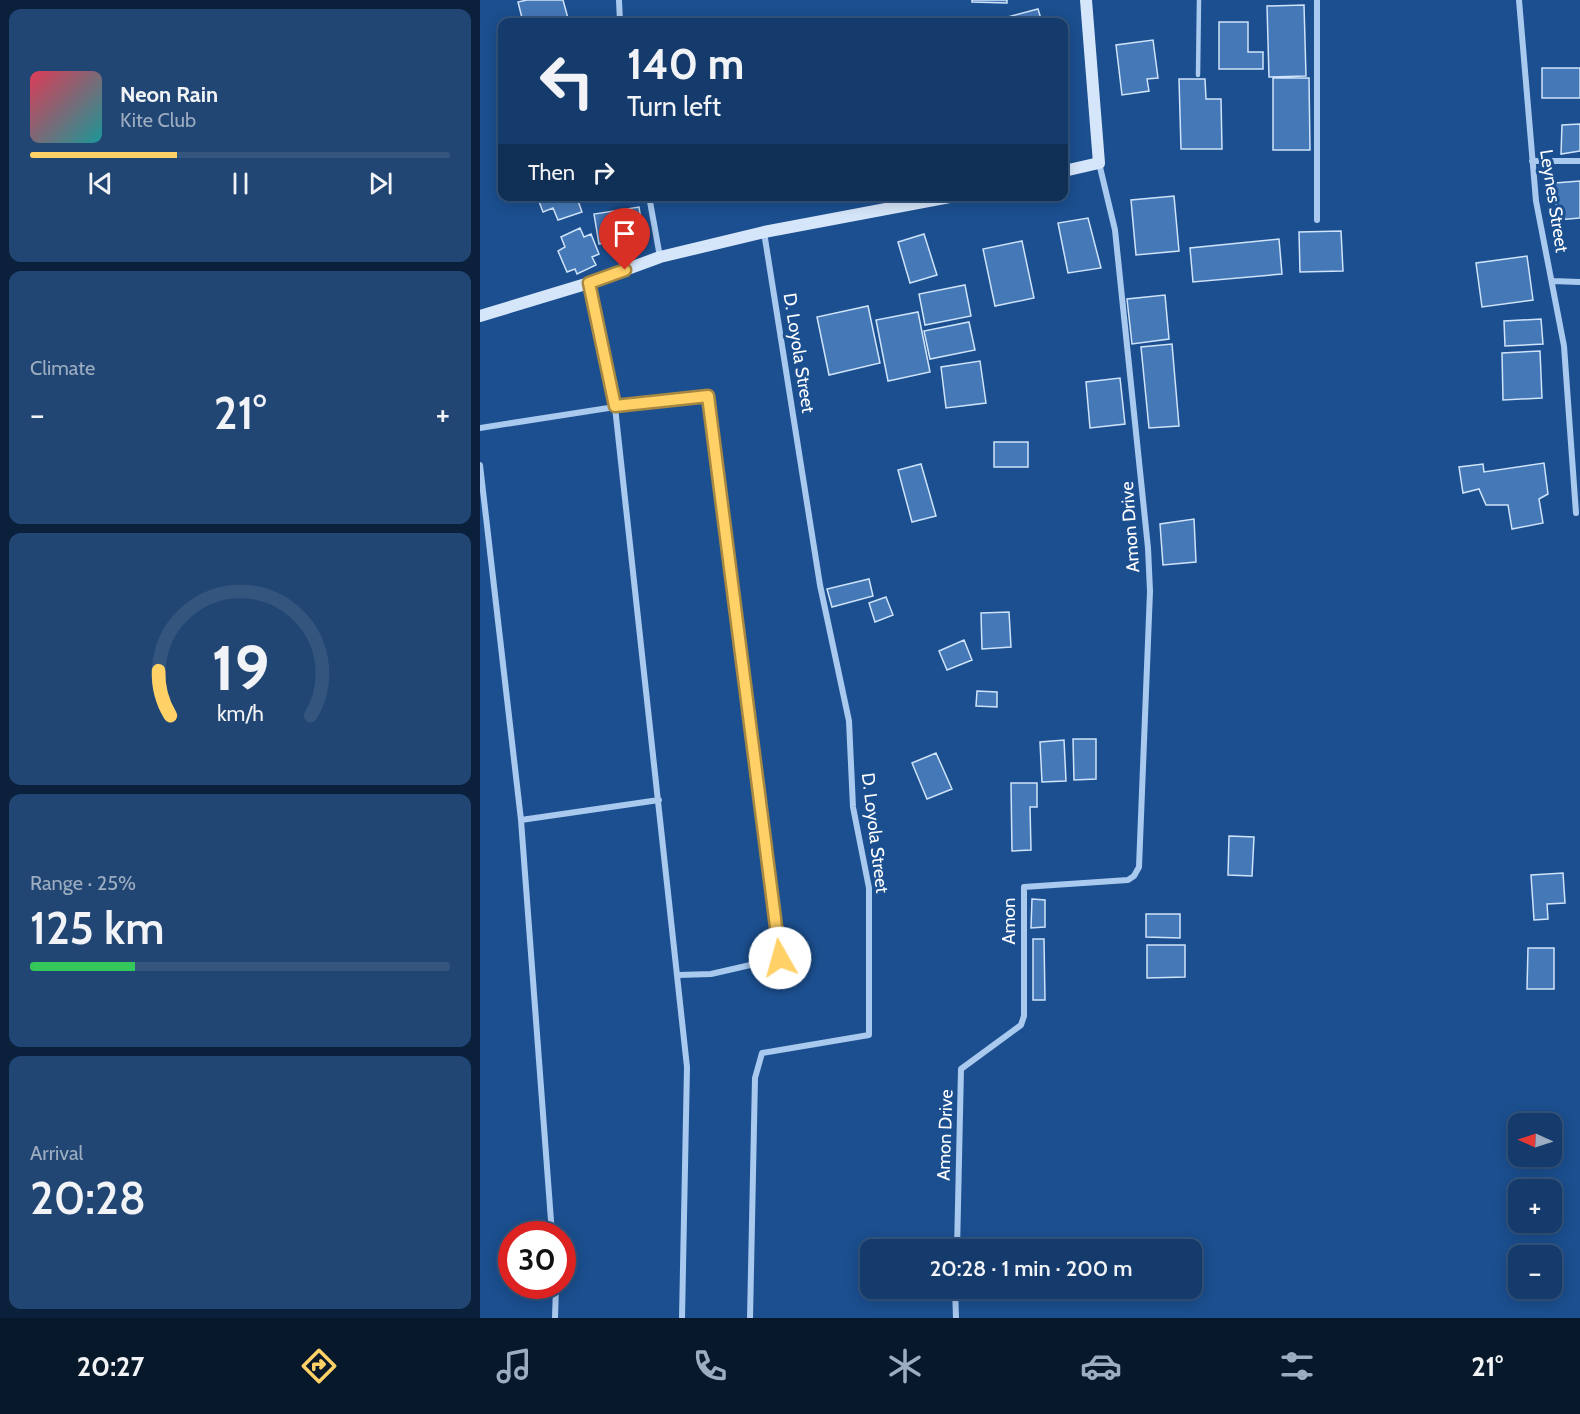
<!DOCTYPE html>
<meta charset="utf-8">
<style>
:root{--surface:#143b6b;--page:#214673;--text:#f1f3f6;--muted:#9dadc1;--line:#33557e;--accent:#ffd166}
body{margin:0;font-family:Cabin,sans-serif;background:var(--page);color:var(--text);height:100vh;display:flex;flex-direction:column;font-size:22px;white-space:nowrap}
*{box-sizing:border-box;margin:0}
p{font-size:20px;color:var(--muted)}
.icon{flex:none;width:33px;height:33px;fill:none;stroke:currentColor;stroke-width:2;stroke-linecap:round;stroke-linejoin:round}
.map{position:relative;flex:1;overflow:hidden}
.side{display:flex;flex-direction:column;gap:9px;padding:9px;background:#0b203b;width:480px}
.side>*{flex:none}
.guide{position:absolute;left:18px;top:18px;width:570px;height:183px;border-radius:12px;box-shadow:0 3px 15px #0003,0 0 0 2px var(--line);background:#143b6b;color:var(--text);overflow:hidden}
.needle{width:39px;rotate:273deg}
.tools{position:absolute;left:1028px;top:1113px;display:grid;gap:12px}
.tools a{display:grid;place-items:center;width:54px;height:54px;border-radius:12px;background:var(--surface);box-shadow:0 3px 15px #0003,0 0 0 2px var(--line);font-size:30px}
.speed{position:absolute;left:18px;top:1221px;display:flex;gap:12px;font-size:30px;font-weight:700;text-align:center}
.speed>*{display:grid;place-content:center;width:78px;height:78px;border-radius:50%;background:var(--surface);box-shadow:0 3px 15px #0003,0 0 0 2px var(--line);line-height:1}
.speed .limit{border:9px solid #d22;background:#fff;color:#111}
.pin{position:absolute;display:grid;place-items:center;width:51px;height:51px;color:#fff;margin:-62px -26px;border-radius:50% 50% 50% 0;rotate:-45deg;box-shadow:0 0 6px #0007}
.pin .icon{rotate:45deg}
.me{position:absolute;width:66px;margin:-33px;rotate:353deg;stroke-linejoin:round;filter:drop-shadow(0 0 4px #0008)}
.turn{display:flex;align-items:center;gap:21px;height:126px;padding:0 30px;font-size:27px}
.turn .icon{width:78px;height:78px;stroke-width:2.5}
.turn b{display:block;font-size:42px;line-height:51px}
.then{display:flex;align-items:center;height:57px;padding:0 30px;background:#0003;gap:12px;font-size:22px}
.big{font-size:45px;font-weight:600;line-height:1.1}
.side .tile{flex:1;display:flex;flex-direction:column;justify-content:center;gap:9px;min-width:0;padding:0 21px;border-radius:12px;background:var(--page)}
.side .dial{align-items:center;gap:0}
.dial svg{height:156px;overflow:visible;fill:none;stroke:var(--line);stroke-width:7;stroke-linecap:round;text-anchor:middle}
.dial text{fill:var(--text);stroke:none}
.song{display:flex;align-items:center;gap:18px}
.cover{width:72px;height:72px;border-radius:9px;background:linear-gradient(135deg,hsl(350 70% 55%),hsl(180 70% 35%))}
.played{height:6px;border-radius:3px;background:linear-gradient(90deg,var(--accent) 35%,var(--line) 35%)}
.keys{display:flex;justify-content:space-around;direction:ltr}
.heat{display:flex;justify-content:space-between;align-items:center;font-size:33px;direction:ltr}
.charge{height:9px;border-radius:4px;background:linear-gradient(90deg,#34c759 25%,var(--line) 0)}
.trip{position:absolute;left:380px;top:1239px;width:342px;height:60px;border-radius:12px;background:var(--surface);box-shadow:0 3px 15px #0003,0 0 0 2px var(--line);font-weight:600;line-height:60px;text-align:center}
.dock{display:flex;height:96px;justify-content:space-around;align-items:center;background:#08182b;color:var(--muted)}
.dock .icon{width:42px;height:42px}
.dock .on{color:var(--accent)}
.dock b{font-size:27px;color:var(--text)}
main{display:flex;flex:1;min-height:0}
.map>svg:first-child{display:block}
.building{fill:#4478b7;stroke:#cfe3fa;stroke-width:1.5}
.lines{fill:none;stroke-linecap:round;stroke-linejoin:round}
.lane{stroke:#a9c9ee;stroke-width:4.5}
.street{stroke:#a9c9ee;stroke-width:6}
.secondary{stroke:#d6e6fa;stroke-width:12}
.route-casing{stroke:#a68842;stroke-width:15}
.route{stroke:#ffd166;stroke-width:10}
.labels{text-anchor:middle;dominant-baseline:central;stroke-width:6;stroke-linejoin:round;paint-order:stroke}
.street-label{font-size:18px;fill:#fff;stroke:#1b4f8f}
</style>
<main>
<section class="side">
<div class="tile">
<div class="song"><i class="cover"></i><div><b>Neon Rain</b><p>Kite Club</p></div></div>
<div class="played"></div>
<div class="keys"><svg class="icon" aria-label="previous" viewBox="0 0 24 24"><path d="M18 5L8 12l10 7zM5 5v14"/></svg><svg class="icon" aria-label="pause" viewBox="0 0 24 24"><path d="M8 5v14M16 5v14"/></svg><svg class="icon" aria-label="next" viewBox="0 0 24 24"><path d="M6 5l10 7-10 7zM19 5v14"/></svg></div>
</div>
<div class="tile"><p>Climate</p>
<div class="heat"><a>−</a><b class="big">21°</b><a>+</a></div>
</div>
<div class="tile dial"><svg viewBox="0 0 100 80">
<path d="M14 69A42 42 0 1 1 86 69"/>
<path d="M14 69A42 42 0 0 1 8 46" stroke="#ffd166"/>
<text x="50" y="56" font-size="32" font-weight="700">19</text>
<text x="50" y="72" font-size="11">km/h</text>
</svg></div>
<div class="tile"><p>Range · 25%</p><b class="big">125 km</b><div class="charge"></div></div>
<div class="tile"><p>Arrival</p><b class="big">20:28</b></div>
</section>
<div class="map">
<svg width="1100" height="1318" viewBox="0 0 1100 1318">
<rect width="100%" height="100%" fill="#1b4f8f"/>
<path class="building" d="M47 0H83L89 22H43L38 2Z
M492 0H527V3L492 2Z
M824 5 826 76 789 77 787 6Z
M558 9 562 22H509Z
M739 22H768V52H783V69H739Z
M673 40 678 78 667 79 669 91 642 95 636 45Z
M1062 68H1100V98H1062Z
M793 78H829L830 150H793Z
M699 79H725L726 99H741L742 149H701Z
M1100 124V151L1081 154 1082 125Z
M1100 181V218L1077 220 1075 183Z
M57 196H87L89 201 97 198 102 212 78 220 73 208 63 212Z
M694 196 699 251 656 255 651 200Z
M159 207 164 237 119 244 114 214Z
M608 218 621 268 588 273 578 223Z
M100 228 104 237 111 234 119 254 112 257 116 265 97 274 95 269 87 272 78 251 85 247 81 237Z
M861 231 863 271 820 272 819 232Z
M444 234 457 275 430 283 418 242Z
M799 239 802 274 713 282 710 248Z
M542 241 554 298 515 306 503 249Z
M1047 256 1053 300 1002 307 996 263Z
M485 285 491 316 445 325 439 294Z
M685 295 689 339 652 344 647 299Z
M388 306 400 363 349 375 337 317Z
M438 312 450 372 408 381 396 320Z
M1061 319 1063 344 1025 346 1024 321Z
M489 322 495 350 450 359 444 331Z
M692 344 699 426 669 428 661 347Z
M1060 351 1062 398 1023 400 1022 353Z
M500 361 506 403 466 408 461 367Z
M640 378 645 424 610 428 606 382Z
M514 442H548V467H514Z
M1064 463 1068 494 1059 499 1063 523 1032 529 1028 505H1006L999 489 983 493 979 467 1003 464 1004 472Z
M441 464 456 516 432 522 418 470Z
M714 519 716 562 683 565 680 524Z
M389 579 393 596 352 607 347 589Z
M406 597 413 615 395 622 389 603Z
M529 612 531 647 502 649 501 613Z
M484 640 492 660 467 670 459 651Z
M497 691 517 692V707L496 706Z
M593 739H616V779L594 780Z
M584 740 586 781 562 782 560 742Z
M456 753 472 789 447 799 432 763Z
M531 783H557V807H550L551 850 532 851Z
M749 836 774 837 772 876 748 875Z
M1083 873 1085 903 1067 904 1068 919 1054 920 1051 875Z
M552 899 565 900V927L551 928Z
M666 914H700V938L666 937Z
M553 939H564L565 1000H553Z
M667 945H705V977L667 978Z
M1048 948H1074V989H1047Z"/>
<g class="lines">
<path class="lane" d="M718 75 719 0"/>
<path class="street" d="M139 0 140 22
M1039 0 1056 201 1084 346 1096 513
M1052 161H1100
M169 196 180 257
M837 220V0
M1072 281 1100 282
M109 283 135 407 207 1067 202 1318
M0 428 135 407 228 396 301 958 231 974 199 975
M0 465 41 820 72 1234
M41 820 179 800
M477 1250 481 1069 541 1025 544 1016V887L648 880 654 876 659 867 670 591 668 548 635 230 619 163
M475 1288 476 1318
M75 1318 76 1286
M270 1318 275 1078 282 1053 389 1035V888L373 807 369 721 340 585 284 232"/>
<path class="secondary" d="M584 171 619 163 606 0
M0 316 109 283 180 257 284 232 475 196"/>
</g>
<g class="lines">
<defs>
<path id="route" d="M145 270 109 283 135 406 228 396 300 958"/>
</defs>
<use href="#route" class="route-casing"/>
<use href="#route" class="route"/>
</g>
<g class="labels">
<g class="street-label">
<text transform="translate(1074 201) rotate(81)">Leynes Street</text>
<text transform="translate(319 353) rotate(81)">D. Loyola Street</text>
<text transform="translate(650 527) rotate(-94)">Amon Drive</text>
<text transform="translate(395 833) rotate(83)">D. Loyola Street</text>
<text transform="translate(529 921) rotate(-90)">Amon</text>
<text transform="translate(465 1135) rotate(-88)">Amon Drive</text>
</g>
</g>
</svg>
<div class="tools">
<a><svg class="needle" viewBox="-14 -14 28 28"><path d="M0-13l5 13h-10z" fill="#e53935"/><path d="M0 13l5-13h-10z" fill="#9dadc1"/></svg></a>
<a>+</a>
<a>−</a>
</div>
<div class="speed"><div class="limit">30</div></div>
<div class="pin" style="left:145px;top:270px;background:#d93025"><svg class="icon" aria-label="arrive" viewBox="0 0 24 24"><path d="M6 21V4h12l-3 4 3 4H6"/></svg></div>
<svg class="me" style="left:300px;top:958px" viewBox="-20 -20 40 40"><circle r="19" fill="#fff"/><path d="M0-13L10 11 0 6-10 11z" fill="#ffd166"/></svg>
<div class="trip">20:28 · 1 min · 200 m</div>
<div class="guide">
<div class="turn"><svg class="icon" aria-label="left" viewBox="0 0 24 24"><path d="M17 20v-9H6M10 6l-5 5 5 5"/></svg><div><b>140 m</b>Turn left</div></div>
<div class="then">Then<svg class="icon" aria-label="right" viewBox="0 0 24 24"><path d="M7 20v-9h11M14 6l5 5-5 5"/></svg></div>
</div>
</div>
</main>
<nav class="dock">
<b>20:27</b>
<svg class="icon on" aria-label="directions" viewBox="0 0 24 24"><path d="M12 3l9 9-9 9-9-9zM9 14v-3h6M13 9l2 2-2 2"/></svg>
<svg class="icon" aria-label="music" viewBox="0 0 24 24"><path d="M9 18V5l10-2v13"/><circle cx="6" cy="18" r="3"/><circle cx="16" cy="16" r="3"/></svg>
<svg class="icon" aria-label="phone" viewBox="0 0 24 24"><path d="M5 4h4l2 5-3 2q2 4 5 5l2-3 5 2v4C11 20 4 13 5 4z"/></svg>
<svg class="icon" aria-label="climate" viewBox="0 0 24 24"><path d="M12 3v18M4 7l16 10M4 17L20 7"/></svg>
<svg class="icon" aria-label="car" viewBox="0 0 24 24"><path d="M5 17H2v-5l4-1 3-4h7l3 4 3 1v5h-3M9 17h6M6 11h13"/><circle cx="7" cy="17" r="2"/><circle cx="17" cy="17" r="2"/></svg>
<svg class="icon" aria-label="filters" viewBox="0 0 24 24"><path d="M4 7h16M4 17h16"/><circle cx="9" cy="7" r="2"/><circle cx="15" cy="17" r="2"/></svg>
<b>21°</b>
</nav>
